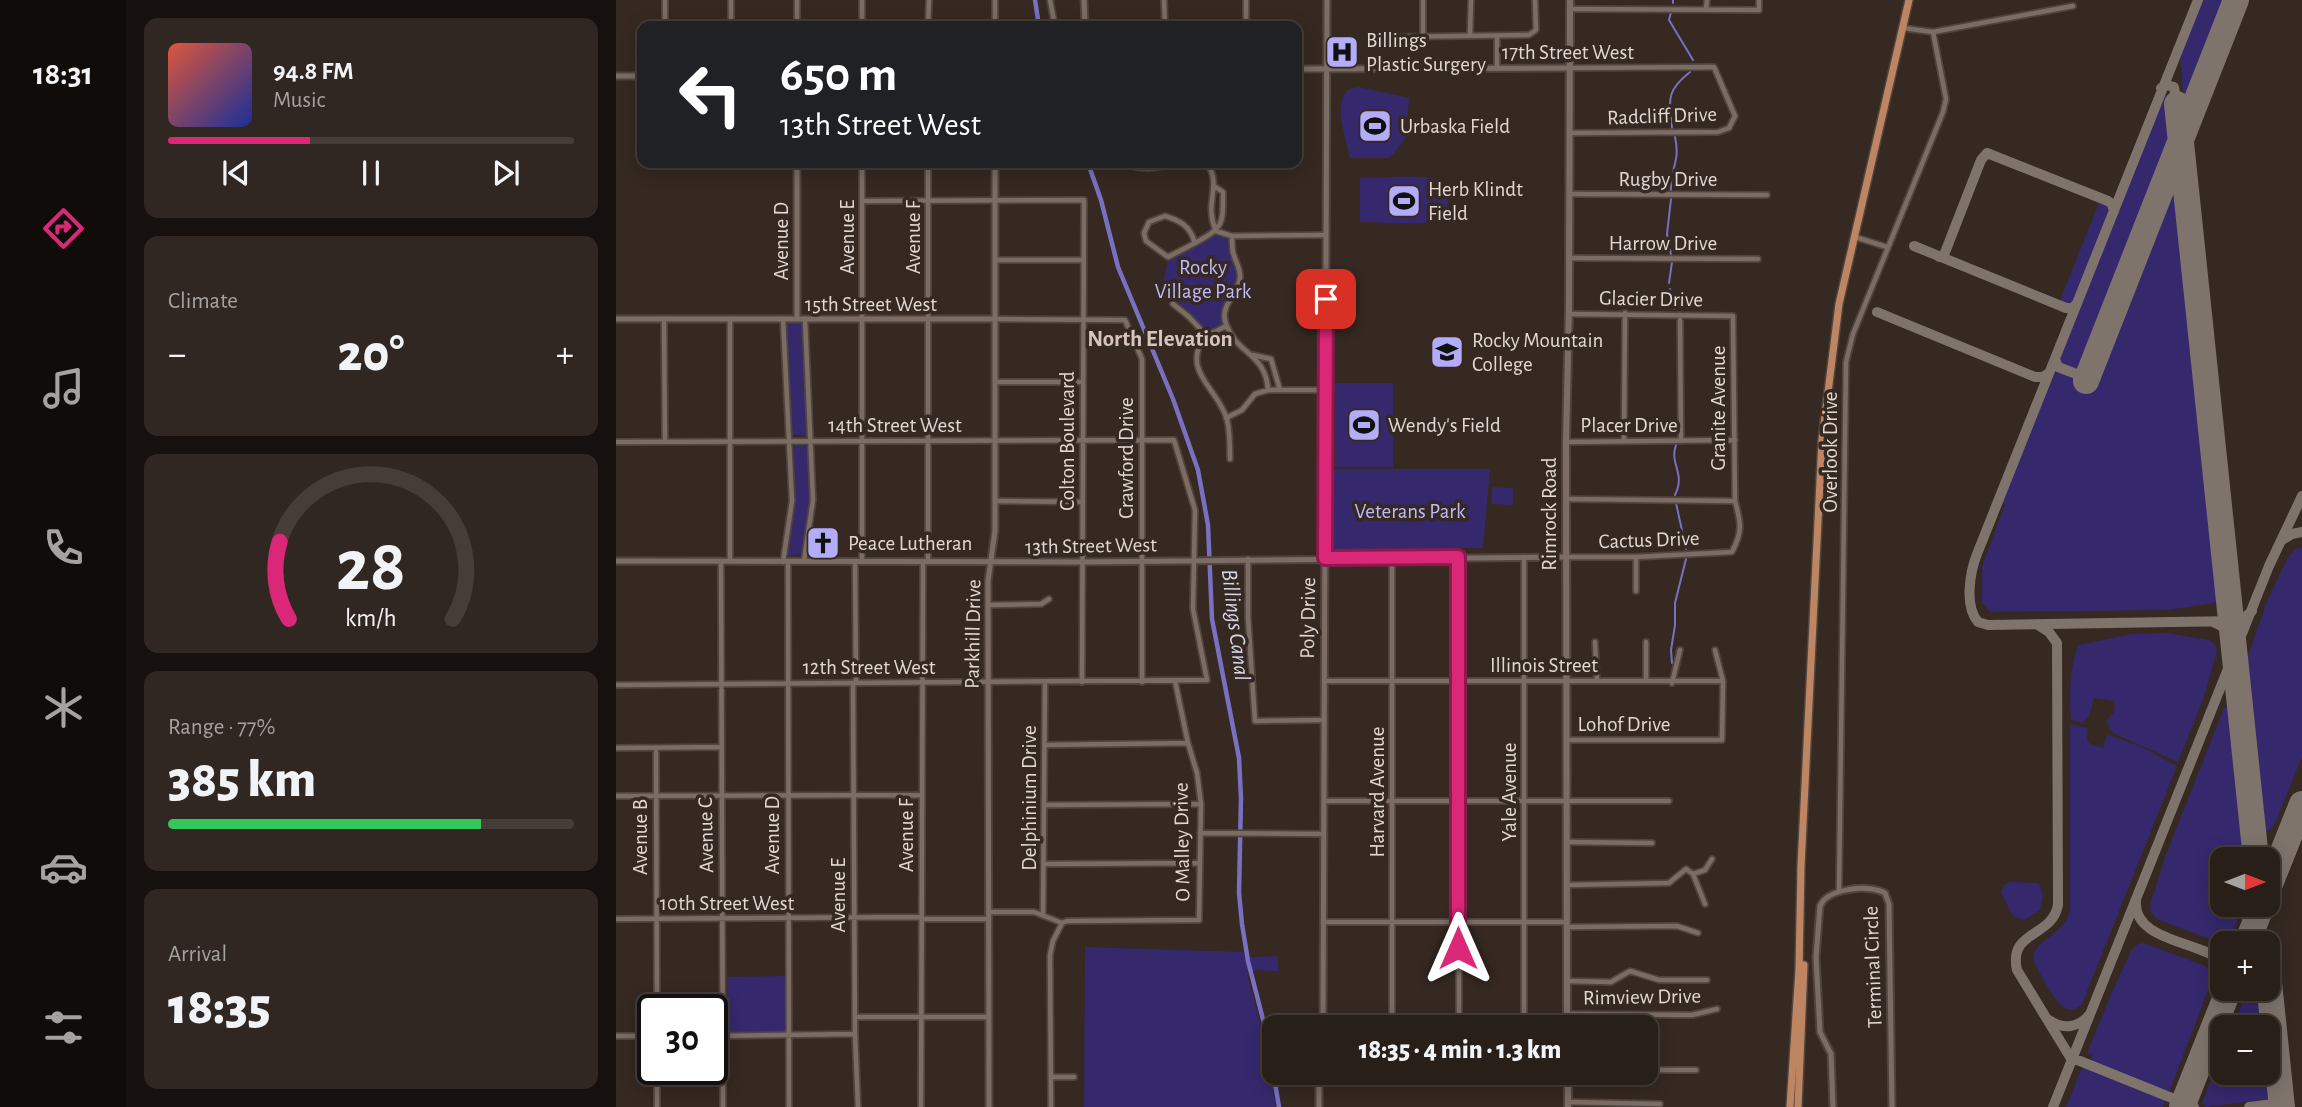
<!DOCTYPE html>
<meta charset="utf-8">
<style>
:root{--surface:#281f19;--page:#302722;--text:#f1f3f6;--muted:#a5a2a2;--line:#443d38;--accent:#db2777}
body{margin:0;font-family:"Alegreya Sans",sans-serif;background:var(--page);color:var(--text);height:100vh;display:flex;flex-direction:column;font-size:26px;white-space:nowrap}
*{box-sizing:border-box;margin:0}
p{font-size:23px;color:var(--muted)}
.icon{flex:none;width:38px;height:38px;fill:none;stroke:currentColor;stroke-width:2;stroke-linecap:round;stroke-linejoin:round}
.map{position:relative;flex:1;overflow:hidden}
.sheet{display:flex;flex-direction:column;gap:18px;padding:18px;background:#16110e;width:490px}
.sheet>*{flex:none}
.hud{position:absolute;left:21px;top:21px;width:665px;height:147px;border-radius:14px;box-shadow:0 4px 18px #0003,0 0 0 2px var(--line);background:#202124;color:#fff;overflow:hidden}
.needle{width:46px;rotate:90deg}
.tools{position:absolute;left:1594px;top:847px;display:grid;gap:14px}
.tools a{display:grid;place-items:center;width:70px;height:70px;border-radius:14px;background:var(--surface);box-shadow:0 4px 18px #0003,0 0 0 2px var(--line);font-size:35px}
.speed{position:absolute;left:21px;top:994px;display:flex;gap:14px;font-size:35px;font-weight:700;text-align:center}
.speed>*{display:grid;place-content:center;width:91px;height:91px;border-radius:50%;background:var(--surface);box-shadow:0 4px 18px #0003,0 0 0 2px var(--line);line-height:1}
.speed .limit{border:4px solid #111;border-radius:10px;background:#fff;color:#111}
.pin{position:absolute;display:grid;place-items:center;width:60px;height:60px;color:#fff;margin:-30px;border-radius:14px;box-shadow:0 4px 10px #0006}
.me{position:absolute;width:77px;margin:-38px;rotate:0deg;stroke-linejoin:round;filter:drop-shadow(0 0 5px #0008)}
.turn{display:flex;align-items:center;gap:24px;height:147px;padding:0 28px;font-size:32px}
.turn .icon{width:91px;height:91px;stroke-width:2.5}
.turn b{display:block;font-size:49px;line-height:60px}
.big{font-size:52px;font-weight:800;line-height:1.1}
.sheet .card{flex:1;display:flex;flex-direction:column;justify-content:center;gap:10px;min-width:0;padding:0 24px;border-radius:14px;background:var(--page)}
.sheet .dial{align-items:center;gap:0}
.dial svg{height:182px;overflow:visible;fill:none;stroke:var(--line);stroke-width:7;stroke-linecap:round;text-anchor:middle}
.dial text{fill:var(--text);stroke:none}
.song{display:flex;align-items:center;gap:21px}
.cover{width:84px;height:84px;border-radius:10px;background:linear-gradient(135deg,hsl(10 70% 55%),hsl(230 70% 35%))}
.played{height:7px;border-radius:4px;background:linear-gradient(90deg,var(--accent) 35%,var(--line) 35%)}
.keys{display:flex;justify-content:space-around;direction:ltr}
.heat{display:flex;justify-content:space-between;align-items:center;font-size:38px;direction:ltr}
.charge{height:10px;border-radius:5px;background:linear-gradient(90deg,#34c759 77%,var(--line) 0)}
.trip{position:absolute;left:646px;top:1015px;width:396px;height:70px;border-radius:14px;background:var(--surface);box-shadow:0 4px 18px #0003,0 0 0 2px var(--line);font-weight:800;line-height:70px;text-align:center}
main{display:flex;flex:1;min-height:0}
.tabs{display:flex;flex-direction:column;width:126px;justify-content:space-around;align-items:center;background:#100c0a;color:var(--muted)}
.tabs .icon{width:49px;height:49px}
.tabs .on{color:var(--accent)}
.tabs b{font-size:32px;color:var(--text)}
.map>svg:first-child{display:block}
.green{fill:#35286d}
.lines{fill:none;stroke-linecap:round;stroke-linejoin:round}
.stream{stroke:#7a70c2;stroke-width:2}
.canal{stroke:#7a70c2;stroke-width:4.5}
.taxiway{stroke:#7e746c;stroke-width:10}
.runway{stroke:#7e746c;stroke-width:26}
.minor-casing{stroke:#50453e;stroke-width:8}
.tertiary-casing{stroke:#50453e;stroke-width:9}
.secondary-casing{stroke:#50453e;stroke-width:10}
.trunk-casing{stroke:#50453e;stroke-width:10}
.minor{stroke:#7b6c64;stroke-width:4.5}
.tertiary{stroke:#7b6c64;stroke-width:5}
.secondary{stroke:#7b6c64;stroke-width:6}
.trunk{stroke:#be8562;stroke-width:7}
.route-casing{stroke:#8e194d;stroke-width:18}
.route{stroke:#db2777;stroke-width:12}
.labels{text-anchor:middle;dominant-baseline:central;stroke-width:7;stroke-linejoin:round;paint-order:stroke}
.poi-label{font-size:21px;fill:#e1d8d3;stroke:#352921;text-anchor:start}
.street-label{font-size:21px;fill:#e1d8d3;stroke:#352921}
.park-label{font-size:21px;fill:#bfbafc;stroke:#352921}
.neighbourhood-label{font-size:23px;font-weight:bold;fill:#d6c5bc;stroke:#352921}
.water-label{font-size:23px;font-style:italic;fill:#d6d6ec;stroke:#352921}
</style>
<main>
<nav class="tabs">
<b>18:31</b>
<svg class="icon on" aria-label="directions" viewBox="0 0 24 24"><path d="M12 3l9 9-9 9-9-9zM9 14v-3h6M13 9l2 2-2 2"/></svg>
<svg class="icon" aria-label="music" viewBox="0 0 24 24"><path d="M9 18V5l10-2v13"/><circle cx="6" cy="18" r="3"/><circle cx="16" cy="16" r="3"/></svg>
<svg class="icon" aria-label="phone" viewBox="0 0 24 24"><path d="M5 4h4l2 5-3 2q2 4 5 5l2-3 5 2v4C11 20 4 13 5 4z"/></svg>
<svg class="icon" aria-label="climate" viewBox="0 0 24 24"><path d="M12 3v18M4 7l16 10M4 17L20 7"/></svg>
<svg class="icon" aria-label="car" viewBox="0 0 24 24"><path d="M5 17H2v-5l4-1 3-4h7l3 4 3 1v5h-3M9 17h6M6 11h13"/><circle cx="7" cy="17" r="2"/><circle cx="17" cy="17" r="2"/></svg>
<svg class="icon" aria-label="filters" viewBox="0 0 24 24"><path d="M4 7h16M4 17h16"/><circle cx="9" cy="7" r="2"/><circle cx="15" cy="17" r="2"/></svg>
</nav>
<section class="sheet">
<div class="card">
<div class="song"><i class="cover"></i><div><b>94.8 FM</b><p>Music</p></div></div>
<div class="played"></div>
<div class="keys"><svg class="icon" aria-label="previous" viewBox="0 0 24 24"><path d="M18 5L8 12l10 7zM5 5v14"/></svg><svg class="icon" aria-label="pause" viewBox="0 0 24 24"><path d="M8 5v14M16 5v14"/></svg><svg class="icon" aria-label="next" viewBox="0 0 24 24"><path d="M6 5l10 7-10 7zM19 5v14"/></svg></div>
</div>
<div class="card"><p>Climate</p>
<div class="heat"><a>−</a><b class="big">20°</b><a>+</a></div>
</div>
<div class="card dial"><svg viewBox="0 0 100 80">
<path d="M14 69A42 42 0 1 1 86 69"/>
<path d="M14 69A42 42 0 0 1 10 35" stroke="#db2777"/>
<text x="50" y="56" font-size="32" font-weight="700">28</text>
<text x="50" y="72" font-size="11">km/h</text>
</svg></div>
<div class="card"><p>Range · 77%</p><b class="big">385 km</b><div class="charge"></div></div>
<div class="card"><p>Arrival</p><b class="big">18:35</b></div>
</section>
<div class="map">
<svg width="1686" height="1107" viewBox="0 0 1686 1107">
<rect width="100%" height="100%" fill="#352921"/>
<path class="green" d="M1585 0H1613L1573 102H1568L1564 54Z
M743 87 793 98 790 138 774 158H734C730 138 716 104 733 89Z
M1551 95 1553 97 1557 134 1555 146 1466 370H1458L1444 361 1445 353 1547 97Z
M744 178C767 178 793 175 816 178 839 181 837 217 815 222 797 225 764 222 744 222Z
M1563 184 1605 593 1601 594V600L1598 603 1552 610 1374 612 1366 603V566L1389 505 1386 501 1436 378 1439 372 1449 373 1476 383 1555 185Z
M1486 201 1492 204 1493 211 1458 301 1448 304 1445 302V298L1483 203Z
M598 234 614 239 622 278 607 309 608 323C602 330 597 331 589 329L560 303 562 299 559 294 546 290 552 259Z
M173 323H184L187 325 191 434 190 436 175 434 170 326Z
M719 383H777V467H719Z
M178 445 191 446 195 505 187 554 173 556 171 554 179 505Z
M715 469H874L867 548H826L823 552 717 553 714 550Z
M876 487 897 488V505L875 504Z
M1686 547V757L1660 821 1654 830 1647 833 1644 829 1628 667 1652 599 1672 557 1678 550Z
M1551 633 1593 640 1599 644 1601 650 1589 694 1562 762 1497 733 1490 721 1498 712 1499 701 1478 698 1473 716 1466 723 1455 720C1453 702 1454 659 1463 645L1516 634Z
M1614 704 1617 707 1634 859H1606V905H1627C1622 919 1618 939 1601 942L1541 919 1534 911 1535 902 1549 857 1608 708Z
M1454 724 1472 728 1471 740 1474 744 1487 748 1491 734 1493 735 1523 746 1561 766 1466 1004C1461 1008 1457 1011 1451 1009 1441 1007 1420 968 1417 958 1420 937 1446 938 1454 911Z
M1394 882 1423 883 1427 895 1424 910 1408 920 1397 916 1385 893 1388 885Z
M1528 943 1589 966 1594 970 1597 977 1554 1090 1551 1092 1474 1062 1477 1055 1471 1053 1496 992 1516 949 1522 944Z
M469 947 626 952 636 957 661 956 663 971 641 970 631 974 650 1044 660 1107H468Z
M169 976 170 1031 112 1032 111 977Z
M1632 989H1647L1651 1027H1617Z
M1652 1034 1658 1093 1655 1099 1590 1107 1586 1103 1606 1052V1073H1652Z
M1469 1068 1547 1098 1549 1102 1547 1107H1450L1465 1070Z"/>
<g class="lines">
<path class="stream" d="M1057 3V0
M1055 12 1053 20 1077 60
M1056 128C1053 99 1050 91 1074 72
M1055 193C1053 169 1065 163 1059 137
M1055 255 1051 234 1055 199
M1053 283 1056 262
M1054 289 1058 309
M1059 495C1070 473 1053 464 1060 445
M1060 503 1070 549
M1056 663 1055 650 1059 625V603L1070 559"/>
<path class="canal" d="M419 0 423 26
M472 163 485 200 502 267 557 399 582 470 592 525 596 619 623 758 625 798 623 893 626 924 632 961 651 1035 663 1107"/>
<path class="taxiway" d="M1582 0 1361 554C1354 572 1348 606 1362 622L1372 625 1620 621 1628 618 1636 611
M1545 88 1551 85 1558 87 1561 104
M1298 246 1450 308H1456L1461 304
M1323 257 1328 255 1365 160 1371 153 1492 201 1496 204 1498 211
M1261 312 1419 377H1427L1433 373
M1439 359 1442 367 1471 378
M1666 540 1676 534 1686 532
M1597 622C1610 627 1619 637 1618 652
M1422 625 1433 632 1441 643 1442 905C1436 938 1392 930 1401 970L1454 1057 1578 1107
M1611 673 1617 670 1622 675
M1520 901C1517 941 1583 941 1606 961
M1630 943 1633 938
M1433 1020C1447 1030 1463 1028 1474 1014
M1437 1107 1653 566 1686 496
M1633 1107 1666 1103"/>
<path class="runway" d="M1561 104 1640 859
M1470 381 1620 0
M1652 889 1686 804
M1631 943 1646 905
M1652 973 1666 1107
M1566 1107 1613 989"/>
<defs>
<path id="minor" d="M115 0V26
M181 0V26
M246 0V26
M379 0V26
M434 0 439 26
M548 0 549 26
M630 0V26
M807 0V36
M954 9 1143 10V0
M1090 9 1091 0
M49 26V0
M312 26 313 0
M1287 28 1317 32 1457 6
M854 35 855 0
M780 37 913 35 920 30 919 0
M953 68 1098 67 1119 116 1113 128 1102 132 953 133
M881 69V36
M246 163V562
M509 163C520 169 542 170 552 163
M591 163C607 187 587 202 600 231L616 236 710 235
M953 194 1151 195
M246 201 468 200 466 682
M549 216C565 221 574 226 579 243L552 257 530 241 528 233 533 222Z
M616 236C616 241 616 247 617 252 619 261 625 269 624 278 622 295 603 305 610 324 621 355 650 353 652 390
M1239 237 1271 247
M579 243C608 227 607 225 607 192L598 186
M953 258 1142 259
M379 260H467
M557 304 572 316 589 334 599 332 610 326
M1064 315 1065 441
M48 319 49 442
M167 319 176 501 167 562
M379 319 509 320 526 359V682
M589 334C565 373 600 385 611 419 614 432 614 445 614 459
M637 355 655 359 664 390
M379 382H467
M610 418 626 410 639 394 652 390H710
M1008 441 1009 313
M0 442 558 440 579 510 577 609 591 680 0 685
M950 442 1119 440
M950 499 1119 501
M379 501 467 502
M842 557 843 1027
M951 557H1020L1116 552C1127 531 1125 523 1119 501L1117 316 953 314
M1020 557V591
M632 559V617L639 721 707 720
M114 561V319
M188 561 197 500 189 320
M105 562 107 1107
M172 562 173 1107
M239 562 240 683
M312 562V163
M372 605 425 604 433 599
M979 642 981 681
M1030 642V681
M708 681H1107
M237 683 239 1034 242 1107
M1056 683 1064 650
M951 740H1106L1107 681 1099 650
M429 745 572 743
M0 748 105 747
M40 748 41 1010
M0 796 306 795
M708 801H1053
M428 805 585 804
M584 833 706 834
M951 842 1036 843
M429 864 583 863
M1077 874 1089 870 1096 859
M951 885 1053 883 1070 869 1077 874 1089 904
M1223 891 1230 362 1237 334 1327 112 1330 99 1317 32
M372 912H418L446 923 451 921 583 920 585 804 581 773 572 743 559 681
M427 915 429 682
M0 919 306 917
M306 919H372
M707 922H951
M951 927 1061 926 1082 933
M951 981 995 982 1014 971 1043 980H1091
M951 1014 1076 1015 1101 1009
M239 1017H373
M776 1027V557
M908 1027V557
M0 1036H37
M96 1036 239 1034
M41 1069V1107
M1029 1070H1080
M435 1077H458
M702 1078 952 1077
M952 1102 1044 1104
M305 1107 307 562
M435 1107 434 955 437 941 446 923"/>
<path id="tertiary" d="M468 0 469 26
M681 69 953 68
M0 76H26
M181 163V319
M0 319H379
M0 561 467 562 951 557
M707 1027 711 0
M703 1073V1107
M373 1107 372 605V581L379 531V163
M1217 1107 1215 1054 1204 1032 1200 957 1204 906C1212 888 1253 884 1269 893L1273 904 1276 1107"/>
<path id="secondary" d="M951 1027 950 442 953 307 954 0
M952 1073V1107"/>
<path id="trunk" d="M1174 1107 1183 969 1185 866 1206 440 1223 304 1293 0
M1182 1107 1188 965"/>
</defs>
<use href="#minor" class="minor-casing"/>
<use href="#tertiary" class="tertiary-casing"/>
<use href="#secondary" class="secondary-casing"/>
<use href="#trunk" class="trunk-casing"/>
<use href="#minor" class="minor"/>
<use href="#tertiary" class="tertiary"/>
<use href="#secondary" class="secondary"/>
<use href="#trunk" class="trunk"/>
</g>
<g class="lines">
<defs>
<path id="route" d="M710 299 709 558 842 557V948"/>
</defs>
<use href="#route" class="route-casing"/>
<use href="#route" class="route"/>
</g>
<defs>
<symbol id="hospital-square" viewBox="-11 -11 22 22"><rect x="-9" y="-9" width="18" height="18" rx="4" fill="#b3adf9" stroke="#352921"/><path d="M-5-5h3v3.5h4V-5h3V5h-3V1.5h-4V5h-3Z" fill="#111"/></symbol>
<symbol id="stadium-square" viewBox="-11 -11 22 22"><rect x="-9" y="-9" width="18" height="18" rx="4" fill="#b3adf9" stroke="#352921"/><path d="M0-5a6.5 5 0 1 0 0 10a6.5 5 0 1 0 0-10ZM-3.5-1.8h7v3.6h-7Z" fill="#111"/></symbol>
<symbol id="university-square" viewBox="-11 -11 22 22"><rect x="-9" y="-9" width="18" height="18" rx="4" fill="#b3adf9" stroke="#352921"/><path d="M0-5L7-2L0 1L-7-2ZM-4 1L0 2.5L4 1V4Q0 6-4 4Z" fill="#111"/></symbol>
<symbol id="church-square" viewBox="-11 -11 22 22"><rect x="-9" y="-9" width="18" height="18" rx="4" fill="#b3adf9" stroke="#352921"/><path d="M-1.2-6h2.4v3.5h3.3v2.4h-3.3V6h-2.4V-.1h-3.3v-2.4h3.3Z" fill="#111"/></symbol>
</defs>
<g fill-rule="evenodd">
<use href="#hospital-square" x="707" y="33" width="38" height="38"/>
<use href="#stadium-square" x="740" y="107" width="38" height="38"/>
<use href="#stadium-square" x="769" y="182" width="38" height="38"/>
<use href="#university-square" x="812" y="333" width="38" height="38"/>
<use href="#stadium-square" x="729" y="406" width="38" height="38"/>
<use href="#church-square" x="188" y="524" width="38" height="38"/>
</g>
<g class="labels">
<g class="poi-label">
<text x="750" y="40">Billings<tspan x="750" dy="24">Plastic Surgery</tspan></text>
<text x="784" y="126">Urbaska Field</text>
<text x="812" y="189">Herb Klindt<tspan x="812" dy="24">Field</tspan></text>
<text x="856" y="340">Rocky Mountain<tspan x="856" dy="24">College</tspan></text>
<text x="772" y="425">Wendy's Field</text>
<text x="232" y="543">Peace Lutheran</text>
</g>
<g class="street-label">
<text x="952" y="52">17th Street West</text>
<text transform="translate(1046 116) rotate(-2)">Radcliff Drive</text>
<text x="1052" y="179">Rugby Drive</text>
<text transform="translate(231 237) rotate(-90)">Avenue E</text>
<text transform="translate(297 237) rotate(-90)">Avenue F</text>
<text transform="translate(165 241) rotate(-90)">Avenue D</text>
<text x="1047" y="243">Harrow Drive</text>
<text transform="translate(1035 299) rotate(1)">Glacier Drive</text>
<text x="255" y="304">15th Street West</text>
<text transform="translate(1102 408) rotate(-90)">Granite Avenue</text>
<text x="279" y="425">14th Street West</text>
<text x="1013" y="425">Placer Drive</text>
<text transform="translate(451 441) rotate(-90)">Colton Boulevard</text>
<text transform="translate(1214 452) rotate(-90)">Overlook Drive</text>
<text transform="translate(510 458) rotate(-90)">Crawford Drive</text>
<text transform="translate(933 514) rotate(-90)">Rimrock Road</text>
<text transform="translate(1033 540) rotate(-2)">Cactus Drive</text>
<text transform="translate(475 546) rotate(-1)">13th Street West</text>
<text transform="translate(692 618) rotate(-89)">Poly Drive</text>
<text transform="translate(357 634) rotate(-89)">Parkhill Drive</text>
<text x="928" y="665">Illinois Street</text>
<text x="253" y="667">12th Street West</text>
<text x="1008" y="724">Lohof Drive</text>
<text transform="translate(761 792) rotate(-90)">Harvard Avenue</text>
<text transform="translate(893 792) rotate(-90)">Yale Avenue</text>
<text transform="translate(413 798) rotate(-90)">Delphinium Drive</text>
<text transform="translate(90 835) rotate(-91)">Avenue C</text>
<text transform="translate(156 835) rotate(-90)">Avenue D</text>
<text transform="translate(290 835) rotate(-90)">Avenue F</text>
<text transform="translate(24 837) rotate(-90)">Avenue B</text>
<text transform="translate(566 842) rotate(-91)">O Malley Drive</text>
<text transform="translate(222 895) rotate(-90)">Avenue E</text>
<text x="111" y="903">10th Street West</text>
<text transform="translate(1257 967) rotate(-92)">Terminal Circle</text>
<text transform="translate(1026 997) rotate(-1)">Rimview Drive</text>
</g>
<g class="park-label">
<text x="587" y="267">Rocky<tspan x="587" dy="24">Village Park</tspan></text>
<text x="794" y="511">Veterans Park</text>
</g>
<g class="neighbourhood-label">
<text x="544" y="339">North Elevation</text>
</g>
<g class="water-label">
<text transform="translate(619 625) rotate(83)">Billings Canal</text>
</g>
</g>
</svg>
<div class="tools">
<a><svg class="needle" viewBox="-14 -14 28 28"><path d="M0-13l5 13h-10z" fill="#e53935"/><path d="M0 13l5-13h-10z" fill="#a5a2a2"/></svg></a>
<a>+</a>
<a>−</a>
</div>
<div class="speed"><div class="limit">30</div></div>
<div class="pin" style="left:710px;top:299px;background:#d93025"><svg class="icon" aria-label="arrive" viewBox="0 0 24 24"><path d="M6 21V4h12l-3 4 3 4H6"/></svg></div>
<svg class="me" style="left:842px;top:948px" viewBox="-20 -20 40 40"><path d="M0-17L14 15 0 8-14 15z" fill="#db2777" stroke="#fff" stroke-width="4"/></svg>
<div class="trip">18:35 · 4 min · 1.3 km</div>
<div class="hud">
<div class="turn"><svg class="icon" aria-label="left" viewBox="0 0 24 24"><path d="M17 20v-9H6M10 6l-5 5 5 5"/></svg><div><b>650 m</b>13th Street West</div></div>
</div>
</div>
</main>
